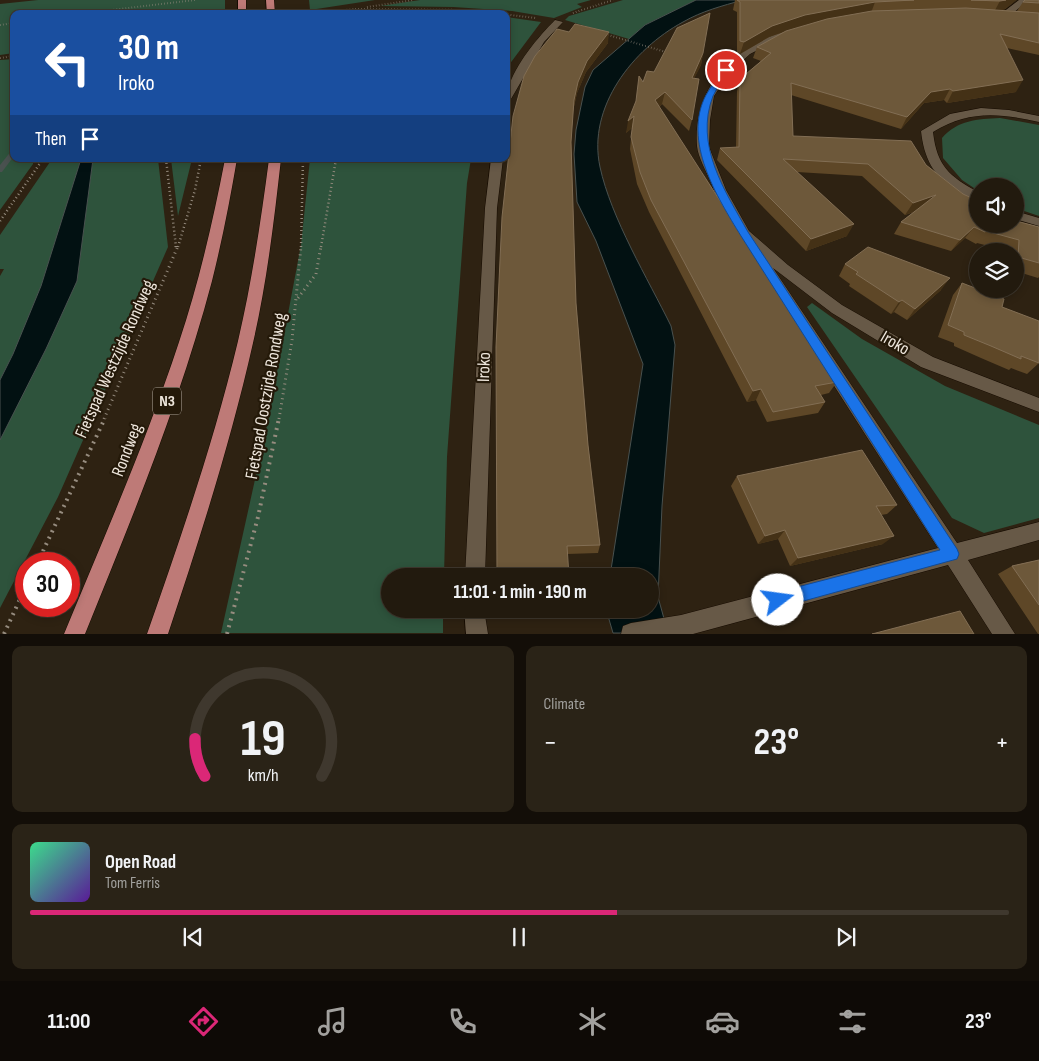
<!DOCTYPE html>
<meta charset="utf-8">
<style>
:root{--surface:#221a0e;--page:#2a2317;--text:#f1f3f6;--muted:#a2a19e;--line:#3f382e;--accent:#db2777}
body{margin:0;font-family:"Sofia Sans Condensed",sans-serif;background:var(--page);color:var(--text);height:100vh;display:flex;flex-direction:column;font-size:19px;white-space:nowrap}
*{box-sizing:border-box;margin:0}
p{font-size:16px;color:var(--muted)}
.icon{flex:none;width:28px;height:28px;fill:none;stroke:currentColor;stroke-width:2;stroke-linecap:round;stroke-linejoin:round}
.map{position:relative;height:634px;overflow:hidden}
.sheet{display:flex;flex-direction:column;gap:12px;padding:12px;background:#130e08;flex:1}
.sheet>*{flex:none}
.banner{position:absolute;left:10px;top:10px;width:500px;height:152px;border-radius:10px;box-shadow:0 2px 8px #0003,0 0 0 1px var(--line);background:#1a4fa0;color:#fff;overflow:hidden}
.controls{position:absolute;left:969px;top:178px;display:grid;gap:10px}
.controls a{display:grid;place-items:center;width:55px;height:55px;border-radius:50%;background:var(--surface);box-shadow:0 2px 8px #0003,0 0 0 1px var(--line);font-size:25px}
.speed{position:absolute;left:15px;top:552px;display:flex;gap:10px;font-size:25px;font-weight:700;text-align:center}
.speed>*{display:grid;place-content:center;width:65px;height:65px;border-radius:50%;background:var(--surface);box-shadow:0 2px 8px #0003,0 0 0 1px var(--line);line-height:1}
.speed .limit{border:8px solid #d22;background:#fff;color:#111}
.pin{position:absolute;display:grid;place-items:center;width:42px;height:42px;color:#fff;margin:-21px;border:2px solid #fff;border-radius:50%;box-shadow:0 1px 5px #0007}
.me{position:absolute;width:55px;margin:-28px;rotate:75deg;stroke-linejoin:round;filter:drop-shadow(0 0 4px #0008)}
.turn{display:flex;align-items:center;gap:18px;height:105px;padding:0 25px;font-size:22px}
.turn .icon{width:65px;height:65px;stroke-width:2.5}
.turn b{display:block;font-size:35px;line-height:42px}
.then{display:flex;align-items:center;height:48px;padding:0 25px;background:#0003;gap:10px;font-size:19px}
.big{font-size:38px;font-weight:700;line-height:1.1}
.sheet .card{flex:1;display:flex;flex-direction:column;justify-content:center;gap:8px;min-width:0;padding:0 18px;border-radius:10px;background:var(--page)}
.sheet .dial{align-items:center;gap:0}
.dial svg{height:130px;overflow:visible;fill:none;stroke:var(--line);stroke-width:7;stroke-linecap:round;text-anchor:middle}
.dial text{fill:var(--text);stroke:none}
.song{display:flex;align-items:center;gap:15px}
.cover{width:60px;height:60px;border-radius:8px;background:linear-gradient(135deg,hsl(150 70% 55%),hsl(270 70% 35%))}
.played{height:5px;border-radius:2px;background:linear-gradient(90deg,var(--accent) 60%,var(--line) 60%)}
.keys{display:flex;justify-content:space-around;direction:ltr}
.heat{display:flex;justify-content:space-between;align-items:center;font-size:28px;direction:ltr}
.sheet .tiles{flex:1;display:grid;gap:12px;grid-template-columns:1fr 1fr}
.card:last-child{grid-column:span 2}
.trip{position:absolute;left:381px;top:568px;width:278px;height:50px;border-radius:25px;background:var(--surface);box-shadow:0 2px 8px #0003,0 0 0 1px var(--line);font-weight:700;line-height:50px;text-align:center}
.dock{display:flex;height:80px;justify-content:space-around;align-items:center;background:#0e0a06;color:var(--muted)}
.dock .icon{width:35px;height:35px}
.dock .current{color:var(--accent)}
.dock b{font-size:22px;color:var(--text)}
.map>svg:first-child{display:block}
.green{fill:#2e533c}
.water{fill:#021112;stroke:#49514f}
.lines{fill:none;stroke-linecap:round;stroke-linejoin:round}
.stream{fill:#49514f;fill-rule:evenodd}
.minor-casing{stroke:#160b00;stroke-width:1}
.major-casing{stroke:#160b00;stroke-width:1}
.path-far3{stroke:#968c7f;stroke-width:2;stroke-dasharray:0.5 2.5;stroke-linecap:butt}
.path-far2{stroke:#968c7f;stroke-width:2.5;stroke-dasharray:1 3;stroke-linecap:butt}
.path-far1{stroke:#968c7f;stroke-width:3;stroke-dasharray:1 4;stroke-linecap:butt}
.path{stroke:#968c7f;stroke-width:4;stroke-dasharray:2 5;stroke-linecap:butt}
.minor{fill:#675947;fill-rule:evenodd}
.major{fill:#be7a77;fill-rule:evenodd}
.wall{fill:#5e4727}
.shaded-wall{fill:#443116}
.building{fill:#6d583a;stroke:#826e54}
.route{fill:#1a73e8;stroke:#114b97}
.labels{text-anchor:middle;dominant-baseline:central;stroke-width:4.5;stroke-linejoin:round;paint-order:stroke}
.shield{fill:#241909;stroke:#b1a89d;stroke-width:1}
.shield-label{font-size:16px;font-weight:bold;fill:#eee6dc}
.street-label{font-size:18px;fill:#eee6dc;stroke:#241909}
</style>
<div class="map">
<svg width="1039" height="634" viewBox="0 0 1039 634">
<rect width="100%" height="100%" fill="#2e2212"/>
<path class="green" d="M38 0H225V14H14V53L0 55V4Z
M309 0H375L310 10Z
M420 0H591L577 4 582 7 554 18 512 11 453 7 380 6Z
M623 0H696L645 25 629 39 565 20 569 16Z
M506 17 541 22 506 69Z
M14 59V159H33V164L0 210V60Z
M1000 118 1039 125V216L1015 208V186H978L977 190 962 180 943 158 942 138C958 120 977 119 1000 118Z
M52 159H158L168 247 58 497 0 608V276L4 269H0V235Z
M171 159H192L178 216Z
M310 159H471L467 183 447 457 444 576H390V609H443V633H221L266 430 301 245Z
M812 303 862 339 945 386 1039 425V518L984 533 952 518 807 307Z"/>
<path class="water" d="M696 0H743C722 6 702 11 683 22 633 49 587 107 600 167 611 218 648 279 671 326L675 345 662 506 658 597 668 633H613L606 609H650V576H610L643 364 596 241 577 202 574 154 576 130 585 87 593 70 645 25Z
M81 159H93L77 281 46 349 0 440V380L13 354 41 286Z"/>
<g class="lines">
<path class="stream" d="M14 149V156L2 172H0V165L12 150Z"/>
<defs>
<path id="minor" d="M1019 0H1029L1008 17H1002V13Z
M555 20 563 22 544 42 511 99 506 102C506 75 536 39 555 20Z
M784 30 792 32 750 54 730 72 714 96 710 120 709 147 726 190 749 231 788 265 842 305 933 357 1039 398V412L921 367 832 313 773 268 957 543 1039 522V540L968 560 1015 634H992L948 565 693 634H621L623 626 631 623 681 615 938 548 749 253 747 250 749 247C732 230 719 204 711 182 706 171 698 157 697 146 694 108 712 72 743 51 755 42 770 37 784 30Z
M981 108 1009 110 1039 116V122C999 113 969 110 933 132 937 166 949 176 978 192V202C970 200 963 195 956 190 933 176 924 158 921 131L950 114Z
M491 159H503L497 208 485 576H465L485 208Z
M1015 211 1039 218V226L1015 219Z
M464 609H484L488 634H466Z"/>
<path id="major" d="M238 0H246V14H238Z
M266 0H274L275 14H267Z
M225 159H237C230 200 222 241 212 281 180 402 132 518 85 634H64C104 537 146 442 179 342 199 282 213 221 225 159Z
M269 159H281C274 221 267 282 253 343 231 441 200 538 168 634H147C181 537 214 441 238 341 252 281 261 220 269 159Z"/>
</defs>
<use href="#minor" class="minor-casing"/>
<use href="#major" class="major-casing"/>
<path class="path-far3" d="M367 7 414 0
M573 13 613 0
M78 14 195 0
M308 14 354 9
M354 14V9L468 10 536 18
M0 25 14 23
M605 34 669 53
M0 58 14 56"/>
<path class="path-far2" d="M166 159 176 247
M0 221 43 159
M178 247 195 190 201 159
M301 247 303 159
M321 247 336 159"/>
<path class="path-far1" d="M176 246V250
M298 298 316 274 321 246
M104 419 178 246
M279 419 292 340 301 246"/>
<path class="path" d="M37 564 105 418
M4 634 26 586
M227 634 258 517 279 418"/>
<use href="#minor" class="minor"/>
<use href="#major" class="major"/>
</g>
<path class="wall" d="M735 0H1016L1005 9 1001 10 1017 11 1023 2 1039 0V55L1007 48 1016 92 947 103 944 100 924 103 901 129 791 95 793 136 926 165 963 194 1020 222 1039 227V277L1038 278 1015 271V251H1008L977 243 976 244 965 238 951 251 894 234 901 222 914 212 905 215 862 176 797 172 847 236 806 251 717 160 720 148 736 147 737 91 740 79 761 61 753 58 757 47 809 24 801 26 769 37 740 54 737 52V12L733 10Z
M569 32 608 43 586 72 577 93 573 111 571 142 576 303 588 445 600 545 598 553 567 554 497 576Z
M703 53 701 65 694 78 692 120 689 131 662 104 659 107 837 382 829 393 821 395 825 402 818 413 767 422 756 400 747 402 649 212 637 184 630 149 632 128 626 133 643 82 654 72Z
M845 264 941 290 907 320 894 312 891 314 849 286 850 284 839 276Z
M962 283 1039 363 1027 374 1011 368 1009 370 981 358 954 346V343L938 337 953 295Z
M737 476 897 505 887 514 881 515 883 544 790 566 778 539 758 544 731 486Z
M1039 560V634H1038L998 574 1012 566Z"/>
<path class="shaded-wall" d="M1006 0H1016L1005 9 994 12 1000 1Z
M875 2 871 13 801 26 769 37 740 54 744 42 772 26 805 15Z
M609 32 608 43 586 72 577 93 573 111 574 100 578 82 587 61Z
M703 53 701 65 689 89 692 78Z
M1023 80 1016 92 947 103 953 91Z
M950 89 944 100 924 103 901 129 907 117 931 92Z
M665 92 662 104 652 112 655 100Z
M634 116 632 128 626 133 628 121Z
M936 195 928 207 905 215 913 203Z
M854 224 847 236 806 251 811 239Z
M974 227 965 238 951 251 960 240Z
M950 278 941 290 907 320 915 309Z
M902 300 894 312 891 314 899 302Z
M761 389 756 400 747 402 753 391Z
M785 530 778 539 758 544 765 536Z
M894 536 883 544 790 566 798 558Z"/>
<path class="building" d="M737 0H914L875 2 805 15 772 26 744 42 740 41V2Z
M971 0H1006L1000 1Z
M1025 0H1039V3L1023 2Z
M966 8 1039 13V43L1000 34 1023 80 953 91 950 89 931 92 907 117 791 83 793 136 911 141 926 165 963 194 978 201V224H1015V219L1020 222 1039 227V263L1018 257 1019 240 986 231 985 232 974 227 960 240 901 222 936 195 913 203 868 164 783 159 854 224 811 239 720 148 739 147 740 79 771 53 757 47 786 31 827 19 872 11Z
M710 13 703 53 692 78 699 79 692 120 665 92 655 100 837 382 815 386 825 402 773 412 761 389 753 391 651 200 640 172 631 137 634 116 628 121 636 101 639 76 643 82 647 71 654 72 677 28Z
M575 24 609 32 587 61 578 82 574 100 571 142 576 303 588 445 600 545 567 546 569 576H497L496 347 502 217 513 116 524 76 535 56 557 29 569 32Z
M868 247 950 278 915 309 902 300 899 302 856 274 858 272 845 264Z
M962 283 1004 299 1002 307 1039 321V363L1021 356V359L991 346 964 335V332L948 325Z
M862 450 897 505 876 506 894 536 798 558 785 530 765 536 737 476Z
M1039 560V605L1012 566Z
M960 611 974 634H872Z"/>
<path class="route" d="M726 68 730 70C725 78 717 87 713 96 694 145 725 191 748 232L957 549 959 554 957 559 778 608 772 606 770 600 772 595 778 592 940 550 741 236C717 197 682 141 706 95 711 86 718 77 723 69Z"/>
<g class="labels">
<rect class="shield" x="153" y="387.5" width="28" height="27" rx="4"/>
<g class="shield-label">
<text x="167" y="401">N3</text>
</g>
<g class="street-label">
<text transform="translate(895 343) rotate(30)">Iroko</text>
<text transform="translate(115 359) rotate(-66)">Fietspad Westzijde Rondweg</text>
<text transform="translate(484 367) rotate(-88)">Iroko</text>
<text transform="translate(266 396) rotate(-80)">Fietspad Oostzijde Rondweg</text>
<text transform="translate(127 450) rotate(-69)">Rondweg</text>
</g>
</g>
</svg>
<div class="controls">
<a><svg class="icon" aria-label="sound" viewBox="0 0 24 24"><path d="M4 9h4l5-4v14l-5-4H4zM17 9q2 3 0 6"/></svg></a>
<a><svg class="icon" aria-label="layers" viewBox="0 0 24 24"><path d="M12 4l9 5-9 5-9-5zM3 14l9 5 9-5"/></svg></a>
</div>
<div class="speed"><div class="limit">30</div></div>
<div class="pin" style="left:726px;top:70px;background:#d93025"><svg class="icon" aria-label="arrive" viewBox="0 0 24 24"><path d="M6 21V4h12l-3 4 3 4H6"/></svg></div>
<svg class="me" style="left:778px;top:600px" viewBox="-20 -20 40 40"><circle r="19" fill="#fff"/><path d="M0-13L10 11 0 6-10 11z" fill="#1a73e8"/></svg>
<div class="trip">11:01 · 1 min · 190 m</div>
<div class="banner">
<div class="turn"><svg class="icon" aria-label="left" viewBox="0 0 24 24"><path d="M17 20v-9H6M10 6l-5 5 5 5"/></svg><div><b>30 m</b>Iroko</div></div>
<div class="then">Then<svg class="icon" aria-label="arrive" viewBox="0 0 24 24"><path d="M6 21V4h12l-3 4 3 4H6"/></svg></div>
</div>
</div>
<section class="sheet">
<div class="tiles">
<div class="card dial"><svg viewBox="0 0 100 80">
<path d="M14 69A42 42 0 1 1 86 69"/>
<path d="M14 69A42 42 0 0 1 8 46" stroke="#db2777"/>
<text x="50" y="56" font-size="32" font-weight="700">19</text>
<text x="50" y="72" font-size="11">km/h</text>
</svg></div>
<div class="card"><p>Climate</p>
<div class="heat"><a>−</a><b class="big">23°</b><a>+</a></div>
</div>
<div class="card">
<div class="song"><i class="cover"></i><div><b>Open Road</b><p>Tom Ferris</p></div></div>
<div class="played"></div>
<div class="keys"><svg class="icon" aria-label="previous" viewBox="0 0 24 24"><path d="M18 5L8 12l10 7zM5 5v14"/></svg><svg class="icon" aria-label="pause" viewBox="0 0 24 24"><path d="M8 5v14M16 5v14"/></svg><svg class="icon" aria-label="next" viewBox="0 0 24 24"><path d="M6 5l10 7-10 7zM19 5v14"/></svg></div>
</div>
</div>
</section>
<nav class="dock">
<b>11:00</b>
<svg class="icon current" aria-label="directions" viewBox="0 0 24 24"><path d="M12 3l9 9-9 9-9-9zM9 14v-3h6M13 9l2 2-2 2"/></svg>
<svg class="icon" aria-label="music" viewBox="0 0 24 24"><path d="M9 18V5l10-2v13"/><circle cx="6" cy="18" r="3"/><circle cx="16" cy="16" r="3"/></svg>
<svg class="icon" aria-label="phone" viewBox="0 0 24 24"><path d="M5 4h4l2 5-3 2q2 4 5 5l2-3 5 2v4C11 20 4 13 5 4z"/></svg>
<svg class="icon" aria-label="climate" viewBox="0 0 24 24"><path d="M12 3v18M4 7l16 10M4 17L20 7"/></svg>
<svg class="icon" aria-label="car" viewBox="0 0 24 24"><path d="M5 17H2v-5l4-1 3-4h7l3 4 3 1v5h-3M9 17h6M6 11h13"/><circle cx="7" cy="17" r="2"/><circle cx="17" cy="17" r="2"/></svg>
<svg class="icon" aria-label="filters" viewBox="0 0 24 24"><path d="M4 7h16M4 17h16"/><circle cx="9" cy="7" r="2"/><circle cx="15" cy="17" r="2"/></svg>
<b>23°</b>
</nav>
